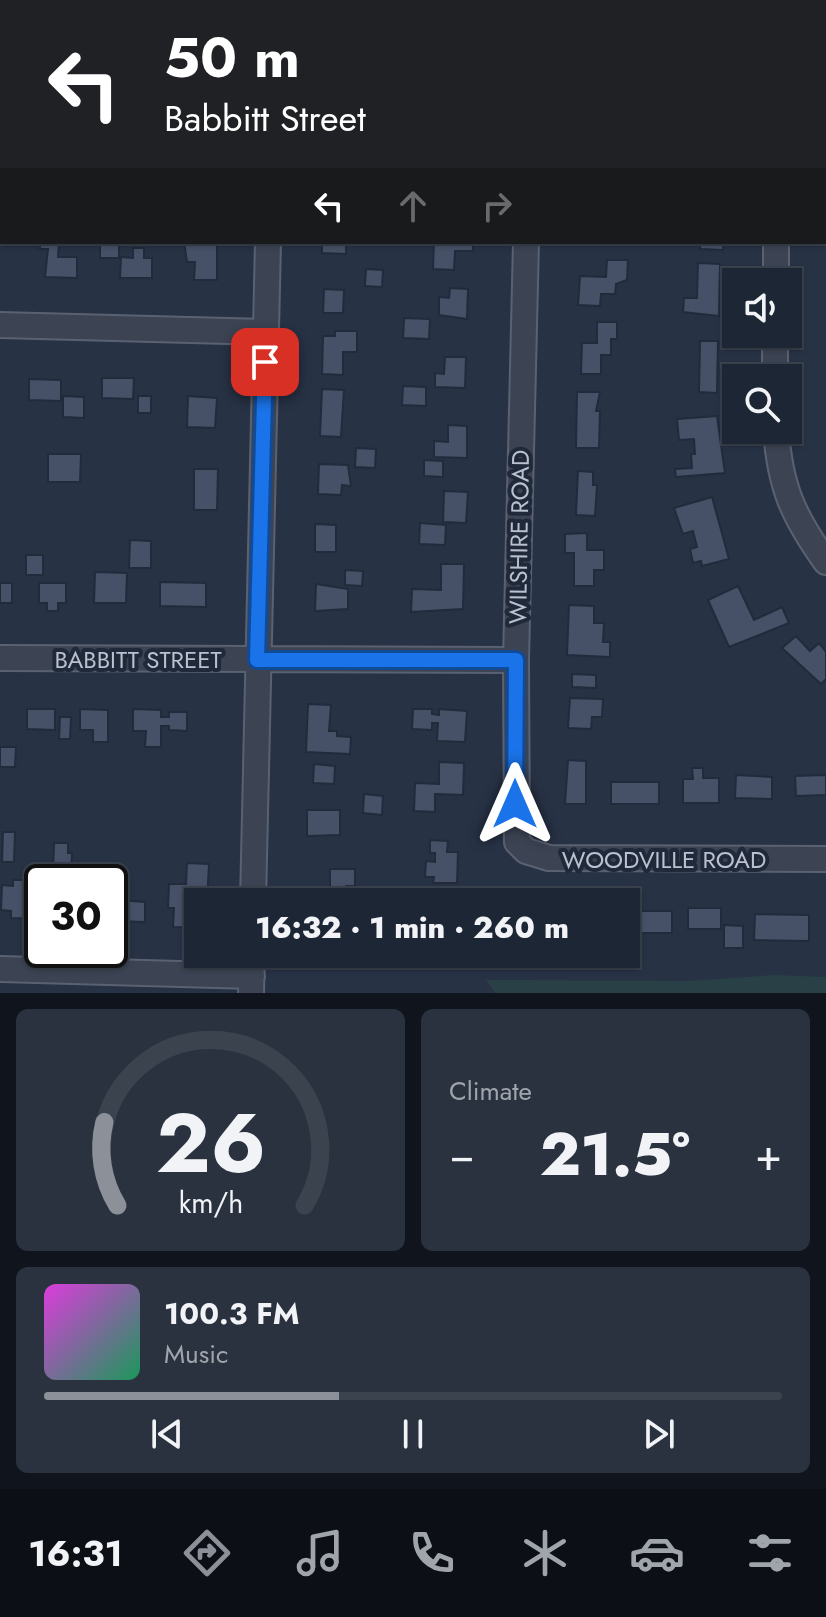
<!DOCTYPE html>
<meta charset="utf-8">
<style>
:root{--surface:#1d2634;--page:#2a3240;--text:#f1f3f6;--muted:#a0a5ac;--line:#3b434f;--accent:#8c9099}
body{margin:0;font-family:Jost,sans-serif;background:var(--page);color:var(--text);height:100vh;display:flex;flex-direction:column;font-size:30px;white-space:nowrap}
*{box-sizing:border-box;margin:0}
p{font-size:26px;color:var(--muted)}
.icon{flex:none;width:44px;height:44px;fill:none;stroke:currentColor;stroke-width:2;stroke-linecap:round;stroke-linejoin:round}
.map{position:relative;height:993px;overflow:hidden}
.sheet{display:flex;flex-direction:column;gap:16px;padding:16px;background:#10151d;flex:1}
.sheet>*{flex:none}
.guide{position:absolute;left:0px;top:0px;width:826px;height:244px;box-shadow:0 2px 6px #0004,0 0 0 2px var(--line);background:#202124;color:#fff;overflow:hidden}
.tools{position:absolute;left:722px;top:268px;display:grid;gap:16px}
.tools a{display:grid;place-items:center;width:80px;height:80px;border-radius:0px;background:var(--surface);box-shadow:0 2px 6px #0004,0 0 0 2px var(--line);font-size:40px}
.speed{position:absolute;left:24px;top:864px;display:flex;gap:16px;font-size:40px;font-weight:700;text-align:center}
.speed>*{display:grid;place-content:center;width:104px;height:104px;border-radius:50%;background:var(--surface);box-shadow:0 2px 6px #0004,0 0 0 2px var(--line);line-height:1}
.speed .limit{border:4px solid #111;border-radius:12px;background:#fff;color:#111}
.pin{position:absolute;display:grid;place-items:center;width:68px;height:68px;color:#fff;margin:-34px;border-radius:16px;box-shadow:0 4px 12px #0006}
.me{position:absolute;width:88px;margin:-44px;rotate:0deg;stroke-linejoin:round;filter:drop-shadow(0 0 6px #0008)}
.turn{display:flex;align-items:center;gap:28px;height:168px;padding:0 32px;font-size:36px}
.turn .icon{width:104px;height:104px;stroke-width:2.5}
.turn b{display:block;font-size:56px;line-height:68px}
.lanes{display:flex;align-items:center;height:76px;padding:0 32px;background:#0003;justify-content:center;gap:40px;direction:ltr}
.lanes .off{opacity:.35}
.big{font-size:60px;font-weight:800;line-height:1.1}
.sheet .card{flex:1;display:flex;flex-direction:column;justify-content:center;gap:12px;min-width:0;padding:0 28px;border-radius:12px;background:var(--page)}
.sheet .dial{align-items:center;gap:0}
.dial svg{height:208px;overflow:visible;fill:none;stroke:var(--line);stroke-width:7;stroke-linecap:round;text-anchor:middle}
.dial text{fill:var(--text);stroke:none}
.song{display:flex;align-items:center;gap:24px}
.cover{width:96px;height:96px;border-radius:12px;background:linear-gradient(135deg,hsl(300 70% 55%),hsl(150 70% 35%))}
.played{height:8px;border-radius:4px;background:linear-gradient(90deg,var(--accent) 40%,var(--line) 40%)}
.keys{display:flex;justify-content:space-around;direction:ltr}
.heat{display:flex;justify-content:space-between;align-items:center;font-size:44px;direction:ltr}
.sheet .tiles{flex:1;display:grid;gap:16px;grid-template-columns:1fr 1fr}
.card:last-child{grid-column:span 2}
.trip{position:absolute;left:184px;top:888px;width:456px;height:80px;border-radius:0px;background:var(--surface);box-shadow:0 2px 6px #0004,0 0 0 2px var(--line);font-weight:800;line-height:80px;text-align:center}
.dock{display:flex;height:128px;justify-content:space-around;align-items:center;background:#0c0f15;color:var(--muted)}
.dock .icon{width:56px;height:56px}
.dock .current{color:var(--accent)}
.dock b{font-size:36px;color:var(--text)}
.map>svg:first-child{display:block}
.green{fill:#294146}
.building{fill:#465167;stroke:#222b3c;stroke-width:2}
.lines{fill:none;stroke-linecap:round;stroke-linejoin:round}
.minor-casing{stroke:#5a6272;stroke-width:28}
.minor{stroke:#3c4454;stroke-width:24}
.route-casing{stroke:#114b97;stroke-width:20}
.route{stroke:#1a73e8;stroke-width:14}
.labels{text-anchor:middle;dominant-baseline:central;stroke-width:8;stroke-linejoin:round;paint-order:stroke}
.street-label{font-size:24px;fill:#b9c0ce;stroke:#20293a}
</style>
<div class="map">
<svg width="826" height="993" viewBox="0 0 826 993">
<rect width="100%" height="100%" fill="#273245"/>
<path class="green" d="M774 975 826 977V993H495L486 980 689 981Z"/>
<path class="building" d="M40 242H59L58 257H77V278L45 277 48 249H40Z
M100 242H119V258H100Z
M184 242 217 245V280H194L195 262H187Z
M322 242H346V254L322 253Z
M434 242H473V251H455L454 270 433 269Z
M700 242H723V250L700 249Z
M133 248H144V258H152V278H120L121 257 133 258Z
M607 260H628L627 280 616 284 615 294H601L600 306 578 305 580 276 606 277Z
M698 263 720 264 719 316 683 312 684 298H697Z
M366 269 383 270 382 287 365 286Z
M450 288 468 289 467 319 439 315V297L449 298Z
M324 289 344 290 343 313H323Z
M404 318 430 319 429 339 403 338Z
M597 322H617V339H611V355H601V374H581L582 343H597Z
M335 331H357V352H343V375L322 374 323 336H335Z
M700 341H718L717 393 699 392Z
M445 357H466L465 388 435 387V373L444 374Z
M102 378H134L133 399 102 398Z
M29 379 61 380V401L29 400Z
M403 386 426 387V406L402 405Z
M322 389 344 390 341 437 320 436Z
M577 392H600L596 411H600L599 448H576Z
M63 396 84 397V418L63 417Z
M138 396H151V413H138Z
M188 396 217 398 215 428 187 427Z
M717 416 725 473 676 477 675 469 692 468 691 454H695L694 439 679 440 677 419Z
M448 425 467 426V458L434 457V441L448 442Z
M356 448 376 449 375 468 355 467Z
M48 454H81L80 482H48Z
M424 460 443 461V477L424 476Z
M319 464 348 465 351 486 342 485 341 495 318 494Z
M194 469H218L217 510H194Z
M578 471 593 472V485H597L595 516 576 515Z
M444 491 468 492 466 523 443 522Z
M712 497 729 559 702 566 701 561 693 563 690 549 697 547 693 531 683 534 674 508Z
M420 523 446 525 445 545 419 544Z
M315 524 336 525V552H315Z
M587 533V550H604V570H594V586H574V553H565V534Z
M130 540 151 541V568H129Z
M26 555H43V575H26Z
M441 564H464L463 609 411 612 412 589 441 590Z
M345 570 363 571 362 586 345 585Z
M95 572 127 573 126 603H94Z
M160 582 206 583V607L160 606Z
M0 583H12V603H0Z
M39 583H66V603H58V611H47V603H39Z
M316 584 348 589V609L315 611Z
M738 586 754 620 782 607 789 623 729 647 708 600Z
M569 605 594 606V623H604L603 642H610V657L567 655Z
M796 636 810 651 819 643 826 652V679L821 684 782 648Z
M572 674 596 675V688L572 687Z
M570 698 603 699 602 717H592L591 729 568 728Z
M308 704 331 705 329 731H337V736L351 737 350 754 306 752Z
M27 709H55V730L27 729Z
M80 709 108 710V742H93V730H80Z
M133 709 161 710V717H169V712H187V731L169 730V726H161V747H145L146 731H133Z
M413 709H432V714L439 715V709L467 711 465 742 437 741 438 723H432V730L412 729Z
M60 717H71L70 739H59Z
M0 747H16L15 767H0Z
M568 760 586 761V804H565Z
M439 762 464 763 463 795 435 794V812L414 811 415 783 439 784Z
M314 764 335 766 334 784 313 783Z
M692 768H703V778H719V803H683V779H693Z
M736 775 772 777V799L735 798Z
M826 775V795L796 796 795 776Z
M611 782H659V804H611Z
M364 794 383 796 382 815 363 813Z
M307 810H340V835L307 836Z
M3 832H15L14 862H2Z
M430 840 448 841 447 852H458L457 883H433L434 877H425L426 861 435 862V853H430Z
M54 843H68V853H72L71 874 53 873Z
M187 863 209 864 207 902H198V928L173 927 174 908H168L169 884H186Z
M330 869H355V886H346V902H310L311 888 330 889Z
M13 880H25L24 900 40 901 39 919 11 918V911L1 910 2 885 13 886Z
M110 894H119V900L145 902V922L110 921Z
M688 908H721V929H688Z
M626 911H672V933H626Z
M755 914 809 915V941L754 940Z
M724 925 743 926V948H724Z"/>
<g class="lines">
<defs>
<path id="minor" d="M275 2V0
M779 2V0
M0 72H2
M0 125 2 106
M526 242 516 660 517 842 526 851 549 858 826 859
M776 282V242
M0 325 266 332
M775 378V334
M776 430C780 487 793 516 826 562
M0 658 516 660
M253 902 268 242
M0 969 252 976
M251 993 252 954"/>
</defs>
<use href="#minor" class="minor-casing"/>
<use href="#minor" class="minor"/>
</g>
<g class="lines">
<defs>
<path id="route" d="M265 362 257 660H516L515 804"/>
</defs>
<use href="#route" class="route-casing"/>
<use href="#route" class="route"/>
</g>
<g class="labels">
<g class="street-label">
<text transform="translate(519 537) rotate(-89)">WILSHIRE ROAD</text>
<text x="138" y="659">BABBITT STREET</text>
<text x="664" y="859">WOODVILLE ROAD</text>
</g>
</g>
</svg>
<div class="tools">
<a><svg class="icon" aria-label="sound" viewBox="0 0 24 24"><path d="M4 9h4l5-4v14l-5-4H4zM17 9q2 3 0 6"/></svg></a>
<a><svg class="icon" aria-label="search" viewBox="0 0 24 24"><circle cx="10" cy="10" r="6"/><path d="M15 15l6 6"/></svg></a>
</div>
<div class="speed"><div class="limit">30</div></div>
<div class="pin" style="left:265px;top:362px;background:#d93025"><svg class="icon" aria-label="arrive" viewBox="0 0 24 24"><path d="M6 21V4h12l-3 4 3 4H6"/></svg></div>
<svg class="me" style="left:515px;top:804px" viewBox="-20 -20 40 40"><path d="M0-17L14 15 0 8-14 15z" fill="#1a73e8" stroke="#fff" stroke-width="4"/></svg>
<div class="trip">16:32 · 1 min · 260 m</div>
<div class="guide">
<div class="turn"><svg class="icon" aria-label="left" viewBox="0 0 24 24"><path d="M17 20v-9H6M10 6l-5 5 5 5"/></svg><div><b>50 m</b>Babbitt Street</div></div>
<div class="lanes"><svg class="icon" aria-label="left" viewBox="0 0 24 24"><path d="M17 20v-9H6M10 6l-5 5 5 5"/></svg><svg class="icon off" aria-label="ahead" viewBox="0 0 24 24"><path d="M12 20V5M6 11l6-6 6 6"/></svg><svg class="icon off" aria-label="right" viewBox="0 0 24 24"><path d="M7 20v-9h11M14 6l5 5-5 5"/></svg></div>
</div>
</div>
<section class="sheet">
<div class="tiles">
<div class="card dial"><svg viewBox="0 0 100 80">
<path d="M14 69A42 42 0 1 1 86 69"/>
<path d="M14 69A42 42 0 0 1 9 37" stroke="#8c9099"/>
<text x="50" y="56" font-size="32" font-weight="700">26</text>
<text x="50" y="72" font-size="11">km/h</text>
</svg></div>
<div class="card"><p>Climate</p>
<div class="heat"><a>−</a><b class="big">21.5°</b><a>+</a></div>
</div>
<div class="card">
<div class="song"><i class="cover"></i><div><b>100.3 FM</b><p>Music</p></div></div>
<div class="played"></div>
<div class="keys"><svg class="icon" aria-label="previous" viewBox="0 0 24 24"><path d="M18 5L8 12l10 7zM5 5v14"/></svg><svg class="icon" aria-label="pause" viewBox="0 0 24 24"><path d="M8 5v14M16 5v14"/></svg><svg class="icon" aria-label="next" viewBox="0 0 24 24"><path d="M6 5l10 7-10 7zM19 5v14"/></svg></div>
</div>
</div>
</section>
<nav class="dock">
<b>16:31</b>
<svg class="icon current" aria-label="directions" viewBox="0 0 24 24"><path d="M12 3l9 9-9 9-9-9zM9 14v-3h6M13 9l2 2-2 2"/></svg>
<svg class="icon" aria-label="music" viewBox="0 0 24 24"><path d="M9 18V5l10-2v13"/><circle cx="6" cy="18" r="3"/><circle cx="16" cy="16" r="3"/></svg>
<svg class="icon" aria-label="phone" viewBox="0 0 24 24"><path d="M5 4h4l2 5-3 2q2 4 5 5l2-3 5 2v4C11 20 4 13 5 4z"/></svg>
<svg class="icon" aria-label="climate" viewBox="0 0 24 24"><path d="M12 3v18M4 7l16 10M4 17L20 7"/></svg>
<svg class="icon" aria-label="car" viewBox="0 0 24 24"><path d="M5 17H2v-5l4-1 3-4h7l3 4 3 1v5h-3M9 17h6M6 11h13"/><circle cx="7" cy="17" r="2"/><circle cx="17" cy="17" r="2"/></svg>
<svg class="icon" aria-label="filters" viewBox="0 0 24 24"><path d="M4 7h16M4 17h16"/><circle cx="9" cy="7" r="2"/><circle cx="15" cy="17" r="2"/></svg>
</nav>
